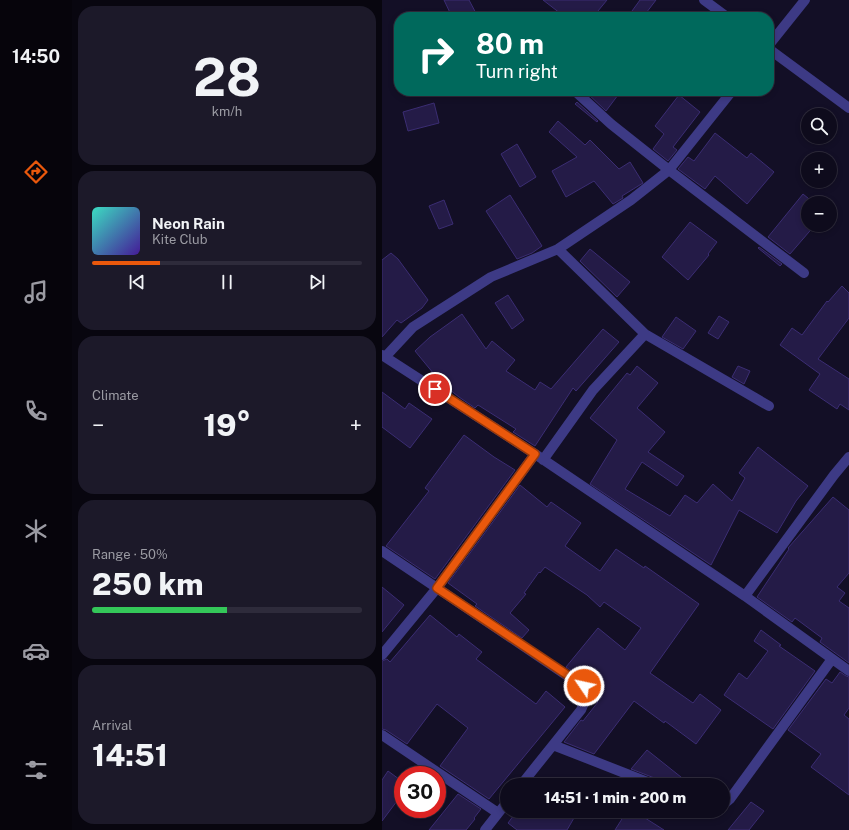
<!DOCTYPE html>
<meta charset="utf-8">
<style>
:root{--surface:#0e0b1c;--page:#1c1929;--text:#f1f3f6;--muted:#9b9ba3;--line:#2e2b3b;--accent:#ea580c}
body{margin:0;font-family:"Public Sans",sans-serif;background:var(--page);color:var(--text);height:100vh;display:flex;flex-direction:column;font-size:15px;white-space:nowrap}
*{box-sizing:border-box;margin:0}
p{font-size:13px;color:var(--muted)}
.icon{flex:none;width:22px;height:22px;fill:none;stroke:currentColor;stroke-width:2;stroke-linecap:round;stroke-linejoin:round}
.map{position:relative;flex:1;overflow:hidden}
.drawer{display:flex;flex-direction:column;gap:6px;padding:6px;background:#08060f;width:310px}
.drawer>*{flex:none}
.guide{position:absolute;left:12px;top:12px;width:380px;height:84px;border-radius:16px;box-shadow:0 2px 6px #0003,0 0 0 1px var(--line);background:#00695c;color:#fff;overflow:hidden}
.tools{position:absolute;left:419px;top:108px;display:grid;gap:8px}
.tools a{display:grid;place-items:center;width:36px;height:36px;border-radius:50%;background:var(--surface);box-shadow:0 2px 6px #0003,0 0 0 1px var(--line);font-size:20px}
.speed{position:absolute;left:12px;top:766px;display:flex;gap:8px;font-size:20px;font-weight:700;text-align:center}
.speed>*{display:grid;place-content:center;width:52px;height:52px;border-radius:50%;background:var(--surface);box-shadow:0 2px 6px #0003,0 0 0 1px var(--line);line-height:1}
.speed .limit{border:6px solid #d22;background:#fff;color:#111}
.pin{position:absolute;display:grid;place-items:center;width:34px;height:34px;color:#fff;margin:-17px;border:2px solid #fff;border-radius:50%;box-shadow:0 1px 4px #0007}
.me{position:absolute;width:44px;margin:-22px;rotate:304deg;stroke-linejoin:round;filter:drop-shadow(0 0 3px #0008)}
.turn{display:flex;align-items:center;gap:14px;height:84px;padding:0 16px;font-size:18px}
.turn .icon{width:52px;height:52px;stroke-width:2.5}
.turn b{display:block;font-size:28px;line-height:34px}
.big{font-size:30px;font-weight:800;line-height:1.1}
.drawer .widget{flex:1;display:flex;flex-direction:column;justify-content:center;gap:6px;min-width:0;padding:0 14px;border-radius:16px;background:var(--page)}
.drawer .dial{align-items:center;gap:0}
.dial b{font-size:52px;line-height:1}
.song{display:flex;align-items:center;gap:12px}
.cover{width:48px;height:48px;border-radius:6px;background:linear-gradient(135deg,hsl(170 70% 55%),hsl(260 70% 35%))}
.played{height:4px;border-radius:2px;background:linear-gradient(90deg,var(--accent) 25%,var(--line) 25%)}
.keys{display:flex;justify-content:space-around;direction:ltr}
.heat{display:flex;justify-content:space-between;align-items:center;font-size:22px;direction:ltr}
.charge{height:6px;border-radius:3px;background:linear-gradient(90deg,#34c759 50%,var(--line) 0)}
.trip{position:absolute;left:118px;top:778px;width:230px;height:40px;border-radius:20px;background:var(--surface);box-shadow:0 2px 6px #0003,0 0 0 1px var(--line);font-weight:800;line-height:40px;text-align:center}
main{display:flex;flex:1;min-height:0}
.menu{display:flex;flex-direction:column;width:72px;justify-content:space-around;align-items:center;background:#06040b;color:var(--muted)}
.menu .icon{width:28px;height:28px}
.menu .on{color:var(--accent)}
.menu b{font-size:18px;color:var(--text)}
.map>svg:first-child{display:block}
.building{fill:#241b47;stroke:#3b2d73}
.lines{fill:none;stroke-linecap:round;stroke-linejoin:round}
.minor{stroke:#3d3a85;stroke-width:10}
.route-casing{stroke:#983908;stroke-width:10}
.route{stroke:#ea580c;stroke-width:7}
</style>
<main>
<nav class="menu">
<b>14:50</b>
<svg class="icon on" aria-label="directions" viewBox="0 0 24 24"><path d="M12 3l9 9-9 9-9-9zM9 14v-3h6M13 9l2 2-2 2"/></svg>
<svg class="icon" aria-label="music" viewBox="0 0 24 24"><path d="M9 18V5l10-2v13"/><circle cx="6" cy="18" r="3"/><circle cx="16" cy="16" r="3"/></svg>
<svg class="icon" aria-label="phone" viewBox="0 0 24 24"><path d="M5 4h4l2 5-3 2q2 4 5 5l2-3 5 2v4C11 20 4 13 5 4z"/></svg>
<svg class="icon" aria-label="climate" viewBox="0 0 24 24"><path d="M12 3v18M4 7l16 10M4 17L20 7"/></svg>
<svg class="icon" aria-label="car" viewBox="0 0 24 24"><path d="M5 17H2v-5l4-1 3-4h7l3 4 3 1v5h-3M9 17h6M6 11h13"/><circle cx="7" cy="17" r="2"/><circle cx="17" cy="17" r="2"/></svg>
<svg class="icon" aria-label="filters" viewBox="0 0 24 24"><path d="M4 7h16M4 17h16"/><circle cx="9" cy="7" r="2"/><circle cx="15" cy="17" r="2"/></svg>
</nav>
<section class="drawer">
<div class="widget dial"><b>28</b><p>km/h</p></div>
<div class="widget">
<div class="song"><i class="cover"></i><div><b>Neon Rain</b><p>Kite Club</p></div></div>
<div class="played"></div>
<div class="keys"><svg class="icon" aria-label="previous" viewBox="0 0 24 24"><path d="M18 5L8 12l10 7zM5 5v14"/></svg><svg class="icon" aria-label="pause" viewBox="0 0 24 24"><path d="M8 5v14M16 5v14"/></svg><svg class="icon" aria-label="next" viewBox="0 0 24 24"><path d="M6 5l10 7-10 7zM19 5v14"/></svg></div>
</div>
<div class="widget"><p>Climate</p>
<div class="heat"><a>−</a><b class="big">19°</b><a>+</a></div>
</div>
<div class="widget"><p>Range · 50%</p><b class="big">250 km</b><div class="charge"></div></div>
<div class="widget"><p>Arrival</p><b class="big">14:51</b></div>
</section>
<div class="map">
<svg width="467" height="830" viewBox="0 0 467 830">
<rect width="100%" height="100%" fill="#130f26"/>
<path class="building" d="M62 0H87L96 17H70Z
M161 0H225L211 17H183Z
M258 0H274L261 17H258L250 11Z
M203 91H239L224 111Z
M297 95 318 112 291 147 295 150 286 161 271 149 282 134 273 126Z
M195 102 216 121 215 122 193 104Z
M52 103 57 123 26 131 21 112Z
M176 121 203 145 208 140 237 169 248 162 261 183 240 196 241 198 231 204 212 181 184 197 170 171 195 157 167 132Z
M333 133 365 158 369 153 392 172 365 204 333 176 323 189 296 169 306 157 312 161Z
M135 144 154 177 138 187 119 154Z
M421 194 432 203H426V225H433L408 254 386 237Z
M128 195 160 246 150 253 135 259 104 211Z
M62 200 71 224 57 229 47 206Z
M308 222 335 242 326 254 327 255 306 280 280 257Z
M377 247 400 264 398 266 376 248Z
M208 249 248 282 235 297 198 261Z
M9 253 16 259 46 300 40 308 19 323 15 320 0 337V260Z
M460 286 467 293V318L436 359 467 379V410L458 404 455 409 427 390 438 374 398 345 410 328 420 335 445 301 446 302Z
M126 295 142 320 130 329 113 303Z
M80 314 104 349 110 341 133 360 124 371 153 390 158 382 169 389 221 329 237 342 194 391 191 388 153 446 131 432 134 429 96 405 93 408 77 397 62 385H61L33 351 48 337Z
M337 316 347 322 336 339 326 333Z
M294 317 314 331 301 349 280 337Z
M255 366 276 383 255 408 283 432 266 452 302 476 295 486 260 462 243 489 288 516 303 495 315 503 331 484 350 501 363 478 357 473 376 447 426 486 414 501 395 533 357 510 329 565 208 484 235 440 208 418 245 373 248 375Z
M356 366 368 371 362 384 350 377Z
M0 392 23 409 27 403 50 419 28 448 0 427Z
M82 435 112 457 133 470 53 579 4 546 47 491 43 488Z
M138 485 165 507 169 502 199 523 183 546 218 571 234 549 262 568 263 566 317 604 268 673 311 703 318 694 339 710 314 744 283 721 282 723 252 701 212 754 182 742 199 720 201 721 216 702 210 698 207 683 184 667 216 628 243 650 259 628 222 602 218 607 205 595 163 567 158 573 157 572 142 593 144 594 128 613 147 630 140 638 93 606 95 604 66 583Z
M451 497 467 510V573L455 587 463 593 457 601 467 608V663L438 642 440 638 413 618 410 622 375 597 407 549 406 548Z
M0 587 22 605 0 632Z
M48 615 75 637 77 634 100 652 94 659 154 704 164 691 183 707 107 799 58 766 86 728 55 704 25 744 4 730 0 729V661L5 659 8 662Z
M379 630 399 645 397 646 433 671 391 729 342 695 357 673 365 679 386 651 372 641Z
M458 672 464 676 467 677V708L462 715 467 719V795L429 767 439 754 406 730 444 679 450 683Z
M265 750 309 785H279L278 781 275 779 249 769Z
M6 771 21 782V793L0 821V780Z
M76 794 99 809 92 818 93 819 84 830H47Z
M369 802 382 811 367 830H346Z
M135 811H196L185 830H135L126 823Z
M245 811H252L282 830H233Z"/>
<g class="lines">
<path class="minor" d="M322 0 345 17
M387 45 423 0
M387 49 467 108
M67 91H69
M350 91 287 170 422 273
M176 249 263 334 387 406
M0 355 153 454 363 596 467 671
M3 357 31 327 109 277 176 249 249 200 287 170 229 124 193 91
M161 460 211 390 263 334
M0 551 202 687 204 698 199 710 139 785
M363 596 452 475 467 457
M0 655 55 588 153 454
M0 735 116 813
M171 745 273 785
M341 805 348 799 450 659
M103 830 125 802"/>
</g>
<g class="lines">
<defs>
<path id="route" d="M53 389 153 454 55 588 202 686"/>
</defs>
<use href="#route" class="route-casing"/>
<use href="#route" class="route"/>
</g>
</svg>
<div class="tools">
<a><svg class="icon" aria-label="search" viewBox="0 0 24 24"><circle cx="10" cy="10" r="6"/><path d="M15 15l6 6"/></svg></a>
<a>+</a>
<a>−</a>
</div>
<div class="speed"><div class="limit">30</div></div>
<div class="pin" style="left:53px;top:389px;background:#d93025"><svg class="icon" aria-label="arrive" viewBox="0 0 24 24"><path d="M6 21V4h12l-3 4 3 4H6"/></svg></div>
<svg class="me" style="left:202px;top:686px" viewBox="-20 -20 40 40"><circle r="17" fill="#ea580c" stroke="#fff" stroke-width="3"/><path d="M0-11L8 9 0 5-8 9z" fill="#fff"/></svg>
<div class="trip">14:51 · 1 min · 200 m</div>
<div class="guide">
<div class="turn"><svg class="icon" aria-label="right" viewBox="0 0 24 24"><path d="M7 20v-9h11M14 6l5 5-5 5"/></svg><div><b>80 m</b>Turn right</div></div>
</div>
</div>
</main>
